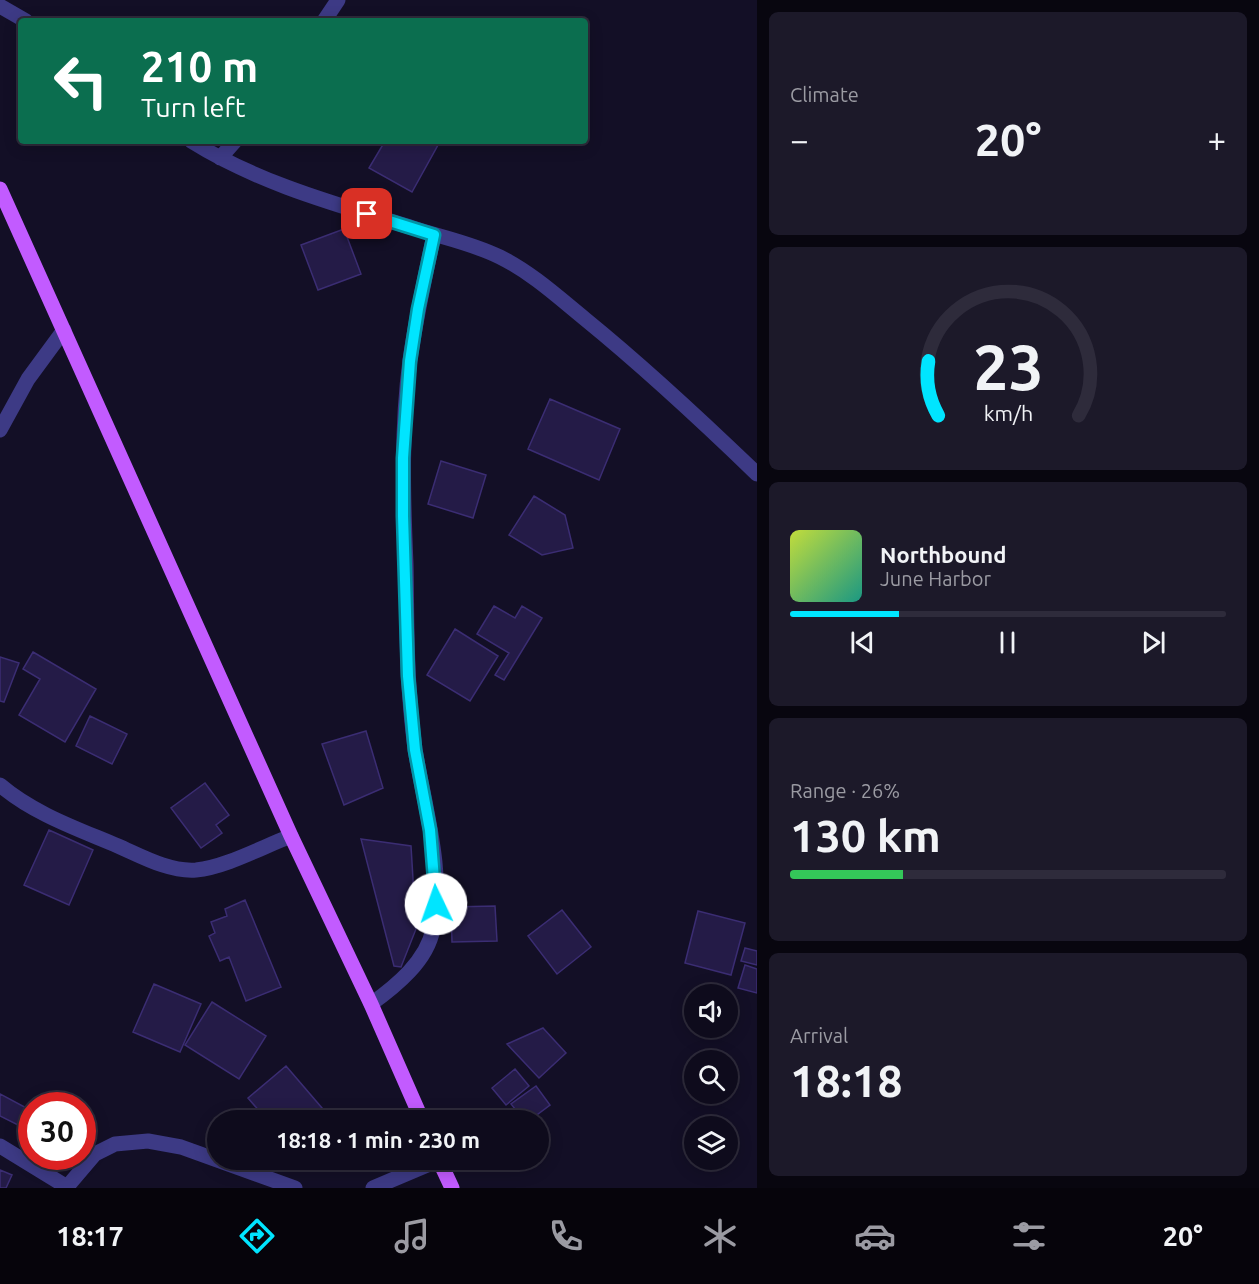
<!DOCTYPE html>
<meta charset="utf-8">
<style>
:root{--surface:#0e0b1c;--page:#1c1929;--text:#f1f3f6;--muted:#9b9ba3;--line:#2e2b3b;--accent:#00e5ff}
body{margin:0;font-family:Ubuntu,sans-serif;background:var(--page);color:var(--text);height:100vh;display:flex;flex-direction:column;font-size:22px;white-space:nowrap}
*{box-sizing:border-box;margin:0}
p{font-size:20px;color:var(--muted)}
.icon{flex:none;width:33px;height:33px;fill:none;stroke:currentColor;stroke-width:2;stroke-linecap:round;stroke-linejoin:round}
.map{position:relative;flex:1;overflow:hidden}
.side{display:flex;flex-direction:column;gap:12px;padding:12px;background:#08060f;width:502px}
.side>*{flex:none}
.banner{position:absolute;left:18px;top:18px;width:570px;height:126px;border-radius:6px;box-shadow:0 3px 15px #0003,0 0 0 2px var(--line);background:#0b6e4f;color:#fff;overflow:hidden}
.fabs{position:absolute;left:684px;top:984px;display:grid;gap:12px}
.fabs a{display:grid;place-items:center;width:54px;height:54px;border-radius:50%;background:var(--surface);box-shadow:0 3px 15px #0003,0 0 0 2px var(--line);font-size:30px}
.speed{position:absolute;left:18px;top:1092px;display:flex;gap:12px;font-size:30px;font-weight:700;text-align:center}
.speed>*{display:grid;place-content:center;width:78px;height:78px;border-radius:50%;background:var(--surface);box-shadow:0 3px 15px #0003,0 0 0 2px var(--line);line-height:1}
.speed .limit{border:9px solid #d22;background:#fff;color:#111}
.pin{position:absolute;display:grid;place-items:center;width:51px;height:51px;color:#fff;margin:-26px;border-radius:12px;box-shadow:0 3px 9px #0006}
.me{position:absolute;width:66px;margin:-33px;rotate:357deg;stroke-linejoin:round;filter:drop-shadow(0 0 4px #0008)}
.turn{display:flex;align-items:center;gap:21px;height:126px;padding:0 24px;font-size:27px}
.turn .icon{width:78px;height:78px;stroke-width:2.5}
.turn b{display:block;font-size:42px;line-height:51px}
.big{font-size:45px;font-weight:700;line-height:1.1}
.side .card{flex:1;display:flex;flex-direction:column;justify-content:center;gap:9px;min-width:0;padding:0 21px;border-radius:9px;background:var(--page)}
.side .dial{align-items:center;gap:0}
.dial svg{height:156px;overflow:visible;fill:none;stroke:var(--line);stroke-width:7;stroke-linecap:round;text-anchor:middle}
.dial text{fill:var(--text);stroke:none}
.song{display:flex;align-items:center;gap:18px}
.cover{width:72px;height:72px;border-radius:9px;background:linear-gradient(135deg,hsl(70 70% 55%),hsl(170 70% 35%))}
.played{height:6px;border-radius:3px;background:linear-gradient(90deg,var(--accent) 25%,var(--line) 25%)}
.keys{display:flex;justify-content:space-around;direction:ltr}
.heat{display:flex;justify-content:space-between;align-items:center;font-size:33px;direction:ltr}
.charge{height:9px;border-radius:4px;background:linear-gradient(90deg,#34c759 26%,var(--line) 0)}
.trip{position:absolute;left:207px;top:1110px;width:342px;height:60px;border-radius:30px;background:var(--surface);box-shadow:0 3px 15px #0003,0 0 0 2px var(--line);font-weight:700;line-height:60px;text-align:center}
.menu{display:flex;height:96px;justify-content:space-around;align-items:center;background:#06040b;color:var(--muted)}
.menu .icon{width:42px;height:42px}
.menu .selected{color:var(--accent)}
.menu b{font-size:27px;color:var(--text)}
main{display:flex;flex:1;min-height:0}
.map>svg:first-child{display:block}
.building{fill:#241b47;stroke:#3b2d73;stroke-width:1.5}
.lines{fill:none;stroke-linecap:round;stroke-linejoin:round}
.minor{stroke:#3d3a85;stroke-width:15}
.major{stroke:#c25bff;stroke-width:15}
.route-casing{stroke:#0095a6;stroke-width:15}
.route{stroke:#00e5ff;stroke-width:10}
</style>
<main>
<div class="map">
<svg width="757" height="1188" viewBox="0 0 757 1188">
<rect width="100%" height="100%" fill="#130f26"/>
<path class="building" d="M385 141H430L438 145 412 192 369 168Z
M344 229 361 274 318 290 301 245Z
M550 399 620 429 599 480 528 449Z
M441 461 486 475 473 518 428 504Z
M534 496 565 515 573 548 542 555 509 535Z
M494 606 515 618 522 606 542 618 504 680 495 675 509 653 477 634Z
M455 629 498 656 470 701 427 675Z
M33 652 96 689 65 742 19 715 40 679 23 669Z
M0 657 19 663 4 702 0 701Z
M90 716 127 734 112 764 76 746Z
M366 731 383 788 344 805 322 744Z
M205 783 229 815 216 825 222 833 201 848 171 808Z
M49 830 93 850 69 905 24 885Z
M361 839 411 846 416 929 401 967 394 966Z
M245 900 281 987 246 1001 229 957 220 961 209 936 215 933 211 922 227 916 225 909Z
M495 906 497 941 452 942 451 907Z
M562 910 591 947 557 974 528 936Z
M698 911 745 923 731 975 685 963Z
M745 948 757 951V965L741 961Z
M745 965 757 969V993L738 988Z
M154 984 201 1004 180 1052 133 1032Z
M212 1002 266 1036 239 1079 185 1045Z
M543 1028 566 1053 539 1078 507 1044Z
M286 1066 322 1108 307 1120H267L248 1098Z
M515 1069 529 1086 506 1105 492 1088Z
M536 1086 550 1105 530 1120H524L511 1104Z
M0 1094 32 1111V1132L0 1116Z
M0 1170 12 1175 6 1188H0Z"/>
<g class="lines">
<path class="minor" d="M0 6 26 21
M324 21 338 0
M191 141C258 183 335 204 410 227 440 237 472 243 500 257 532 273 558 297 585 319 644 367 701 420 757 474
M220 158 235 141
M0 430 28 379 64 330
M0 785C34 814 78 829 118 846 141 856 169 872 196 870 226 867 262 847 291 836
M371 1004C396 986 427 961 433 929 445 873 424 805 415 749 413 733 411 716 410 700 406 654 407 609 406 564 403 496 401 427 410 360 416 318 425 276 434 235
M0 1146 67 1187
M66 1188 95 1154 115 1144 148 1141 181 1147 295 1188
M373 1188 439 1160"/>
<path class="major" d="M0 189 291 836 371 1004 422 1120
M439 1160 452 1188"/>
</g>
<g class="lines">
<defs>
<path id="route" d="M367 214 434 235 418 309 410 361 403 458V516L408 676 415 750 430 830 436 904"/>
</defs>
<use href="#route" class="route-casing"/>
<use href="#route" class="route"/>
</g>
</svg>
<div class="fabs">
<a><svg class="icon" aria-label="sound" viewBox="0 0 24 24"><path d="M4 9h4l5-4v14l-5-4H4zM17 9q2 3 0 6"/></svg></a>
<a><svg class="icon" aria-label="search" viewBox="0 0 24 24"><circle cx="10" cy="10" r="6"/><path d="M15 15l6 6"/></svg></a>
<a><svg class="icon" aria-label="layers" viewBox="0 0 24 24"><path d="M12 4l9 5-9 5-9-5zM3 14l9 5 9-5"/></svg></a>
</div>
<div class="speed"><div class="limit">30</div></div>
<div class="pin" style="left:367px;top:214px;background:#d93025"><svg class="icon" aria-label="arrive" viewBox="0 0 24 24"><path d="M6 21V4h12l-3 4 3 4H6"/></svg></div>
<svg class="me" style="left:436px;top:904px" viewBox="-20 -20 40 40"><circle r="19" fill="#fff"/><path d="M0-13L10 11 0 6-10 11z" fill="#00e5ff"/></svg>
<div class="trip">18:18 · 1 min · 230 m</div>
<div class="banner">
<div class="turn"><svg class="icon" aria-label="left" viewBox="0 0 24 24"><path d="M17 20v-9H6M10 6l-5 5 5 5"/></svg><div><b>210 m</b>Turn left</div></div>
</div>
</div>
<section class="side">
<div class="card"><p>Climate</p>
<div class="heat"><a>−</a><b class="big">20°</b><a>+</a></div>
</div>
<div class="card dial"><svg viewBox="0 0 100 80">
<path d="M14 69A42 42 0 1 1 86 69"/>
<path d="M14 69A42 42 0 0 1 9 41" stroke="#00e5ff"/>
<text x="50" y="56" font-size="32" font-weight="700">23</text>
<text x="50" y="72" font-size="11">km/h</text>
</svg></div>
<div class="card">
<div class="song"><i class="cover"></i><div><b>Northbound</b><p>June Harbor</p></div></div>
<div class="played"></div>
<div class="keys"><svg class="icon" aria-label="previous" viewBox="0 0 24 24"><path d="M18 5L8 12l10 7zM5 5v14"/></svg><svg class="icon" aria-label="pause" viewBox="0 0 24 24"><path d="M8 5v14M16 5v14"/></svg><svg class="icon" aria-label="next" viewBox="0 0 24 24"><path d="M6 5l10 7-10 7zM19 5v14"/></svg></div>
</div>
<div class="card"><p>Range · 26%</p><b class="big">130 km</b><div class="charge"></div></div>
<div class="card"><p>Arrival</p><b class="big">18:18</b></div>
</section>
</main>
<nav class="menu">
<b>18:17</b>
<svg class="icon selected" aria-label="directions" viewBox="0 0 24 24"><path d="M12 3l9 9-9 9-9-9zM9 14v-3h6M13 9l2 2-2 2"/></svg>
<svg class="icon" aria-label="music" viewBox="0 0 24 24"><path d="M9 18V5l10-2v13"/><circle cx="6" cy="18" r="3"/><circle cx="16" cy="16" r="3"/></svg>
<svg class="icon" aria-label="phone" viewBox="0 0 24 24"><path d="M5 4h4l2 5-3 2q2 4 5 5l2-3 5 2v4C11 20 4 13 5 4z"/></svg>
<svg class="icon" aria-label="climate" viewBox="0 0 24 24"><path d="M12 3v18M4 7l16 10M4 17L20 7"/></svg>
<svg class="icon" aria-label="car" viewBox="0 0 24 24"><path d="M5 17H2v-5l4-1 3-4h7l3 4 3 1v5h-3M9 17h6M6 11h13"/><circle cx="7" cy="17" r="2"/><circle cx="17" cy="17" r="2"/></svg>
<svg class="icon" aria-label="filters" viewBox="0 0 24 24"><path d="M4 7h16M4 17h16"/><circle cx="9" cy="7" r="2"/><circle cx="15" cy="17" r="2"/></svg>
<b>20°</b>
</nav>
